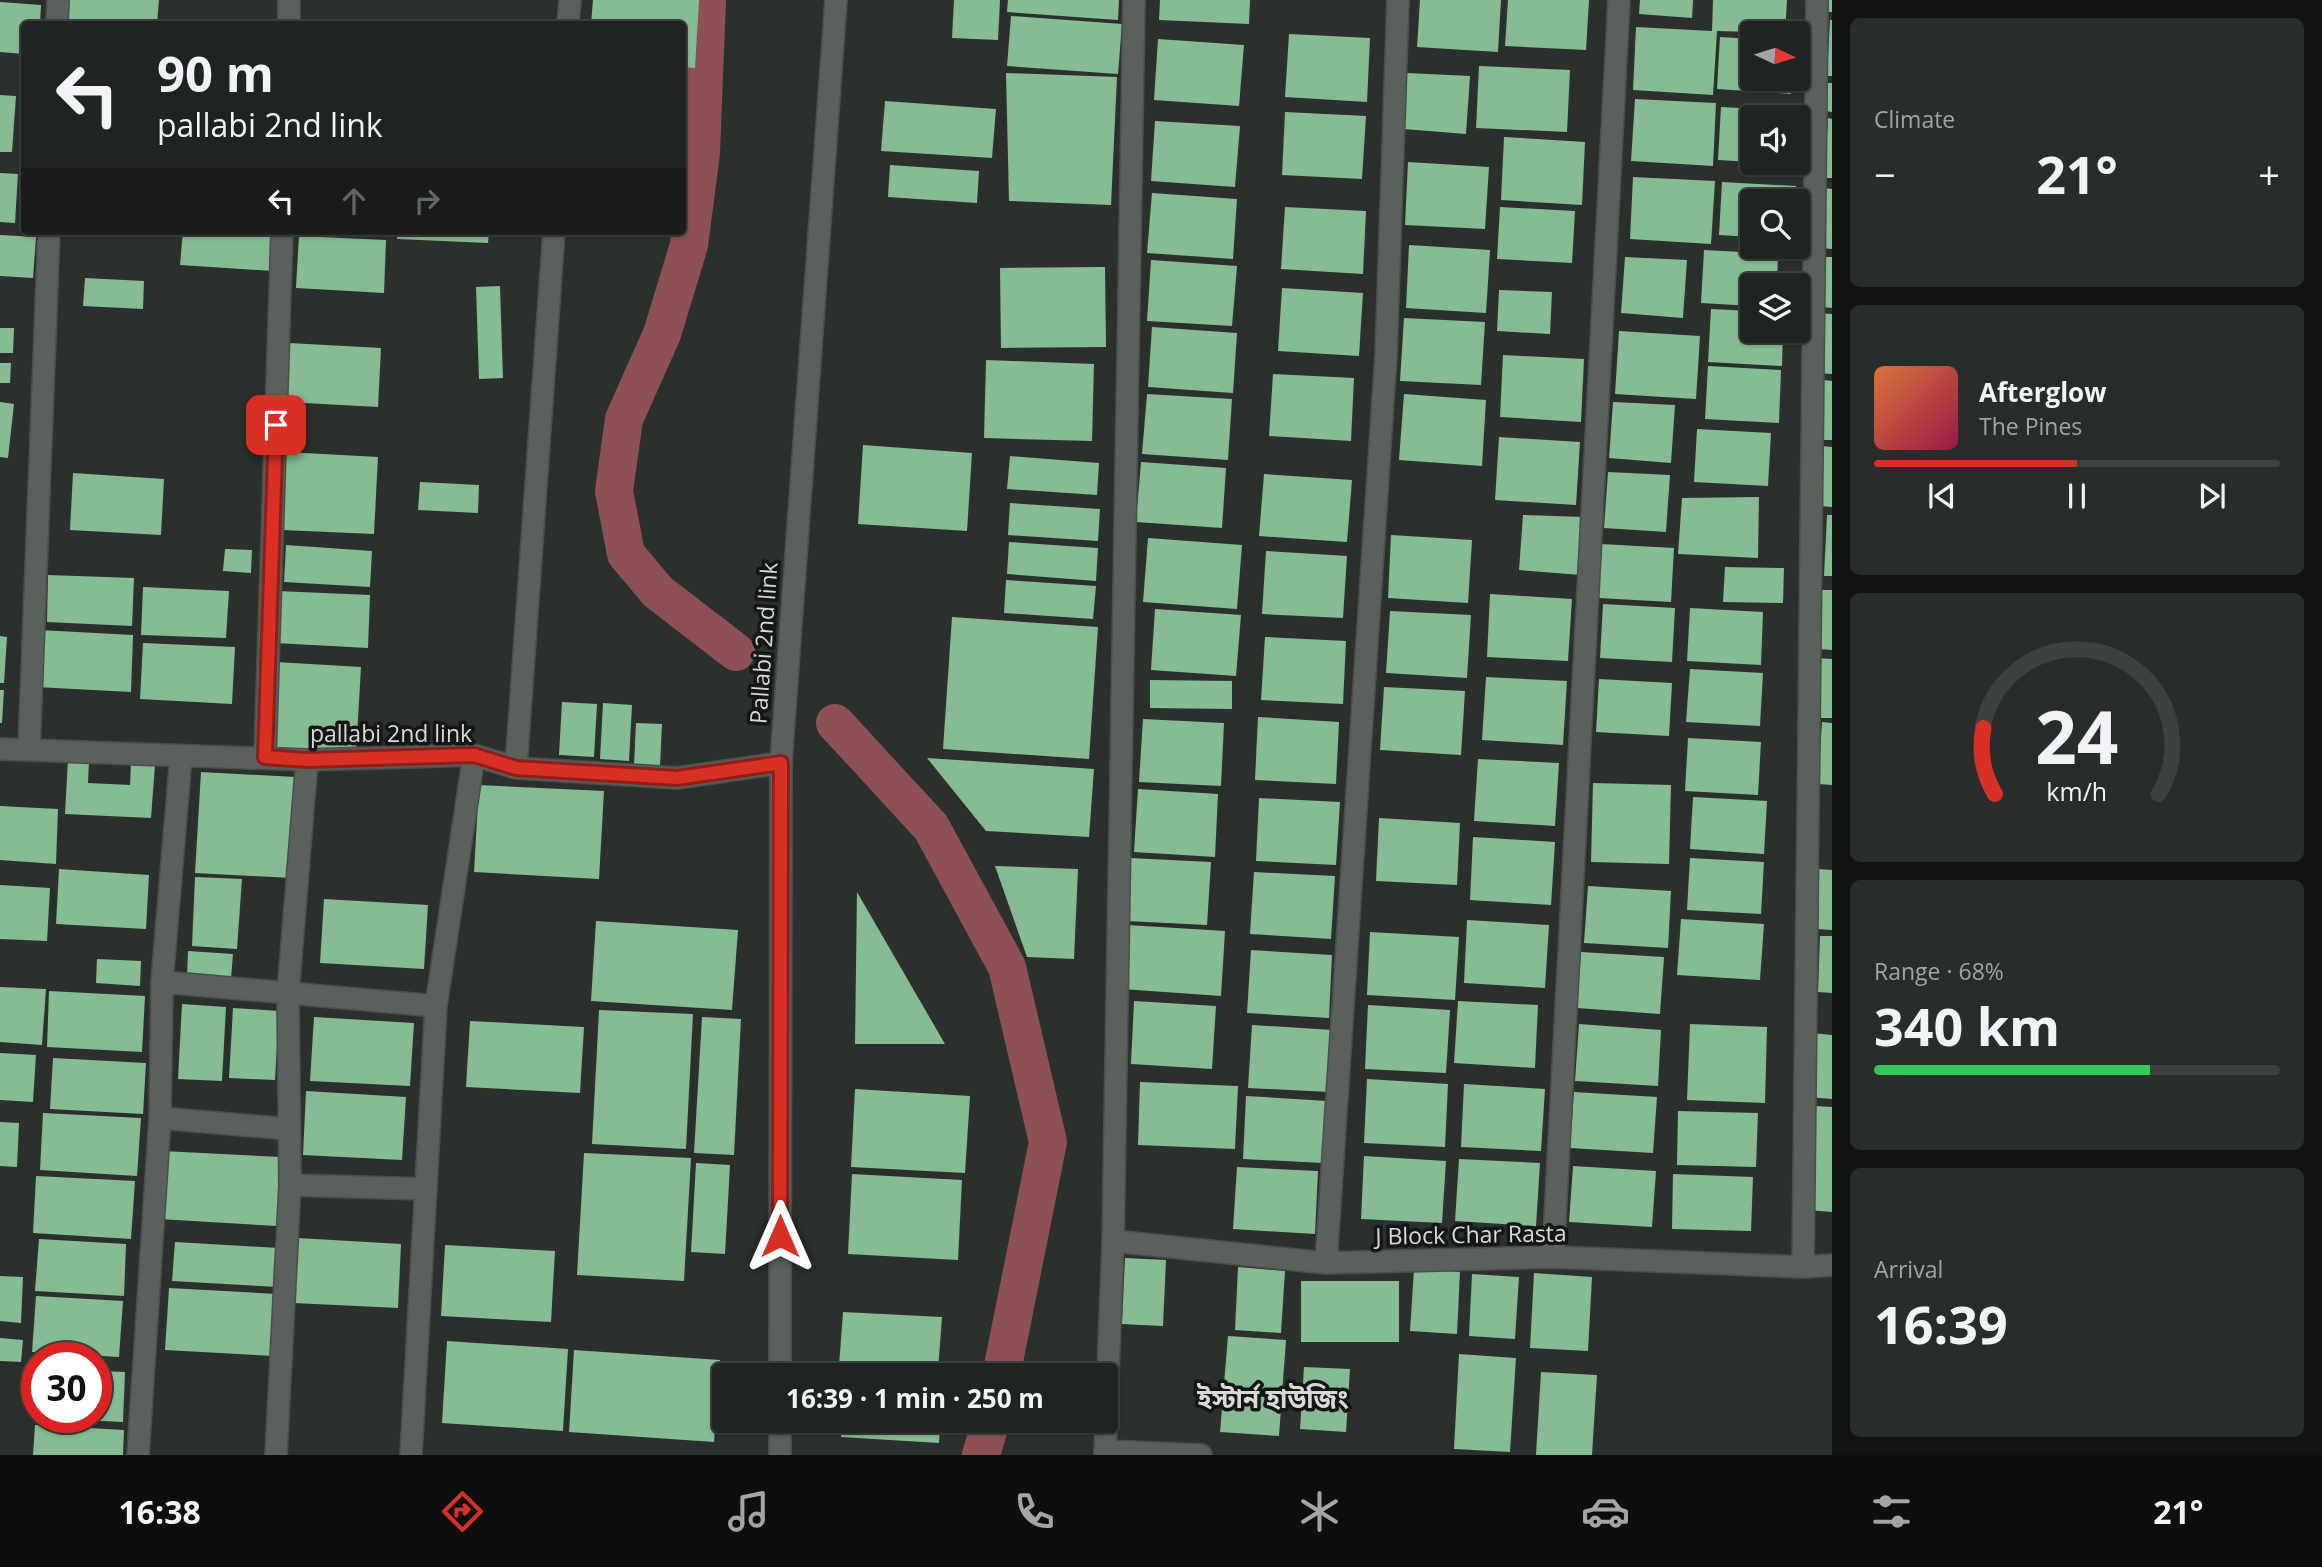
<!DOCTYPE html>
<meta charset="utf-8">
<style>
:root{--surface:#202421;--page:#282c2a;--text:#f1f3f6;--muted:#a2a4a5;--line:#3d413f;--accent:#d93025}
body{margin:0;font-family:"Open Sans","Noto Sans Bengali",sans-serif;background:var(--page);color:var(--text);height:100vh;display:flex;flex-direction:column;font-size:26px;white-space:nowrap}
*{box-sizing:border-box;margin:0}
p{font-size:23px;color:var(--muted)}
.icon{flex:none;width:38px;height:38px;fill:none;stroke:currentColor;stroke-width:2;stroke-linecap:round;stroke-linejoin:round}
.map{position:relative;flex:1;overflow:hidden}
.drawer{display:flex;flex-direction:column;gap:18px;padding:18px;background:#121412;width:490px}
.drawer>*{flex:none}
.hud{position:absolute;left:21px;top:21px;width:665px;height:214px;border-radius:7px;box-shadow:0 2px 5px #0004,0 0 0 2px var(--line);background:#202421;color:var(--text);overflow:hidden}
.needle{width:46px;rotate:94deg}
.controls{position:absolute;left:1740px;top:21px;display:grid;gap:14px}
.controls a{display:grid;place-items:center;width:70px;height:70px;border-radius:7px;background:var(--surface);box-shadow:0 2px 5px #0004,0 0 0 2px var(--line);font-size:35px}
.speed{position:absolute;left:21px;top:1342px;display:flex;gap:14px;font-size:35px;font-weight:700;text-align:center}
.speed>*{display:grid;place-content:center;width:91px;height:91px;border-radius:50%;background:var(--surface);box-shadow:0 2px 5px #0004,0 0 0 2px var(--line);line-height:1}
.speed .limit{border:10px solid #d22;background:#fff;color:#111}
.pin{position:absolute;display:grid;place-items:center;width:60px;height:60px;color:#fff;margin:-30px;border-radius:14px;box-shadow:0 4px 10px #0006}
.me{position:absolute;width:77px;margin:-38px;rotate:0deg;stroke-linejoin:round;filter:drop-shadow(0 0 5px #0008)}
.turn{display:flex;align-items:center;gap:24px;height:147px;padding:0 21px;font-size:32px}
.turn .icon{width:91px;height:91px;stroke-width:2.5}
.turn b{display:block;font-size:49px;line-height:60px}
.lanes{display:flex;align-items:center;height:66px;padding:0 21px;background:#0003;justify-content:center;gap:35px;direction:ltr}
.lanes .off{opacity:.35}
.big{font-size:52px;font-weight:700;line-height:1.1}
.drawer .card{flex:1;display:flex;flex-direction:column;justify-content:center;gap:10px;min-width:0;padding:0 24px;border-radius:10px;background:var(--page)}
.drawer .dial{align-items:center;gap:0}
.dial svg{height:182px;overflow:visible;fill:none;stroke:var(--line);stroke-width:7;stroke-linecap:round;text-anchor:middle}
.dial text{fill:var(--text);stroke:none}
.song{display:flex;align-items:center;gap:21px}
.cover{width:84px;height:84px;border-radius:10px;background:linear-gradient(135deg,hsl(20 70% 55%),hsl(340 70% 35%))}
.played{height:7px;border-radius:4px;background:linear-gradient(90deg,var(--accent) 50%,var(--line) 50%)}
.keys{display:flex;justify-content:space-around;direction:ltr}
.heat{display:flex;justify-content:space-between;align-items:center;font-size:38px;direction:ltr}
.charge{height:10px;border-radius:5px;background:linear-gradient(90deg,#34c759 68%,var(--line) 0)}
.trip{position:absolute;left:712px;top:1363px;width:406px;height:70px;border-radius:7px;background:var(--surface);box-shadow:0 2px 5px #0004,0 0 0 2px var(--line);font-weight:700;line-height:70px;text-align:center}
.dock{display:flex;height:112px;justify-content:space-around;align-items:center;background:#0d0e0d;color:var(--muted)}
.dock .icon{width:49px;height:49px}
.dock .selected{color:var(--accent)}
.dock b{font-size:32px;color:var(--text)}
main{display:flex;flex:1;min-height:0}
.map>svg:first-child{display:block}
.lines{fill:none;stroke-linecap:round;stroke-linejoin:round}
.canal{stroke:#8d5054;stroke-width:38}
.building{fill:#85bc93}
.street-casing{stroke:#4a4e4b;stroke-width:24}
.street{stroke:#5a605b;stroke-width:21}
.route-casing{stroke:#8d1f18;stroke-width:18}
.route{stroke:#d93025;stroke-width:12}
.labels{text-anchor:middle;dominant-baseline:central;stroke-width:7;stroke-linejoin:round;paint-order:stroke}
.street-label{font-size:23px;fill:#d7dad7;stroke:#151715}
.quarter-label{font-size:26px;font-weight:bold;fill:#d7dad7;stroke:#151715}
</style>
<main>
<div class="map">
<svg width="1832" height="1455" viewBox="0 0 1832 1455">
<rect width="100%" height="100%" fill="#2b302c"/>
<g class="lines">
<path class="canal" d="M707 0 701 153 689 245 662 334 624 419 614 491 626 554 658 592 736 652
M835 723 931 827 1007 967 1048 1142 1001 1376
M981 1455 991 1421"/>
</g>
<path class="building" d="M68 0H159L157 24H67Z
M593 0H699L695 68 682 67V24H591Z
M954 0H1000L998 40 952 38Z
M1008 0H1119L1118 20 1007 12Z
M1160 0H1250L1249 24 1159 20Z
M1420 0H1501L1498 52 1417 47Z
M1508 0H1589L1586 50 1505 46Z
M1640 0H1693L1692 18 1639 14Z
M1713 0H1787L1785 33 1717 31 1713 95 1633 90 1636 27 1712 31Z
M1826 0H1832V12H1825Z
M0 2 41 5 40 24H24V54L0 52Z
M1011 16 1122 24 1118 74 1007 66Z
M1830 20H1832V76H1827Z
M1289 34 1370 38 1367 102 1285 97Z
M1720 37 1752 39V79H1792L1791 94 1717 89Z
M1158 39 1244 45 1239 106 1154 100Z
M1479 66 1570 70 1567 132 1476 128Z
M1006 73 1117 77 1111 205 1009 201Z
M1407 73 1470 76 1466 134 1404 129Z
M1827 83H1832V112L1825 111Z
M0 95 16 96 12 152H0Z
M1635 99 1716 103 1713 166 1631 161Z
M885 101 996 109 992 158 881 151Z
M1721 107 1795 111 1794 117H1752V162L1718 160Z
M1285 112 1366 116 1362 179 1282 175Z
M1828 118 1832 119V178H1825Z
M1155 121 1240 126 1235 187 1151 181Z
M1504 137 1585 142 1582 205 1501 200Z
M1408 162 1489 167 1485 229 1405 225Z
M890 165 979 171 977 203 888 197Z
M0 173 18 174 15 223 0 222Z
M1633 177 1715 181 1711 244 1630 239Z
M1722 182 1796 186 1795 201H1752V237L1719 235Z
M1824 188 1832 189V249L1821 248Z
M1152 193 1237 199 1233 259 1147 253Z
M1285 207 1366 211 1363 274 1281 269Z
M1500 207 1575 211 1572 263 1497 259Z
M183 231 275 233 273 271 180 265Z
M397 231H489L488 243 397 239Z
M0 235 36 237 33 278 0 276Z
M299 236 386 240 384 293 296 288Z
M1409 245 1490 250 1486 313 1406 308Z
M1704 250 1778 254 1777 285H1752V306L1701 303Z
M1625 257 1687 260 1683 318 1621 313Z
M1824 257H1832V308L1823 307Z
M1151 260 1237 266 1232 326 1147 321Z
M1105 267 1106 347 1001 348 1000 268Z
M85 278 144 281 143 309 83 306Z
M500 286 503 378 479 379 476 287Z
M1282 288 1363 293 1359 356 1278 351Z
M1499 290 1552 292 1550 334 1497 331Z
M1711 309 1752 311V331H1783L1782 366 1708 362Z
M1820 313 1832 314V374L1817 373Z
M1404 318 1485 322 1481 385 1400 381Z
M1152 327 1237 333 1233 393 1148 387Z
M0 328H14L13 353H0Z
M1619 331 1700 336 1696 399 1615 394Z
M289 343 381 348 378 407 286 402Z
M1503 355 1584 359 1581 422 1500 417Z
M986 360 1094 364 1092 441 984 438Z
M0 363H11L10 383H0Z
M1708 366 1781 370 1779 423 1705 419Z
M1273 374 1354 378 1351 441 1269 436Z
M1824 380 1832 381V440H1821Z
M1147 394 1232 399 1228 460 1142 454Z
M1404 394 1486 400 1482 466 1399 460Z
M0 402 14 404 8 458 0 457Z
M1613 402 1675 405 1671 463 1609 458Z
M1697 429 1771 433 1768 486 1694 482Z
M1499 437 1580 442 1576 505 1495 500Z
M863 445 972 453 967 531 858 524Z
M1822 446 1832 447V507L1819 506Z
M286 452 378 457 374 534 282 530Z
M1010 456 1099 463 1097 495 1007 489Z
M1141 462 1226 468 1222 528 1136 522Z
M1608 472 1670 475 1666 532 1604 528Z
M73 473 164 479 161 535 70 530Z
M1264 474 1352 480 1347 542 1259 536Z
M420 482 479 485 478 513 418 510Z
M1759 497 1758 558 1678 554 1682 498Z
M1010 503 1100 509 1098 541 1008 535Z
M1523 515 1585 517 1581 575 1519 570Z
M1827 515H1832V576H1824Z
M1391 535 1472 540 1468 603 1388 598Z
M1148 538 1242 545 1237 609 1143 602Z
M1009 542 1098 548 1096 581 1007 574Z
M1601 544 1674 548 1671 602 1599 598Z
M286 545 372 551 370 587 284 582Z
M225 549 252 550 251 573 223 571Z
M1266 551 1347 556 1343 618 1262 614Z
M1725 567 1784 568 1783 603 1723 602Z
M48 575 134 578 132 626 47 622Z
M1006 580 1096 586 1093 619 1004 613Z
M143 587 229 591 226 638 141 635Z
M1822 590H1832V650L1819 649Z
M277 591 370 595 368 648 275 643Z
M1490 594 1572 599 1568 661 1487 657Z
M1603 604 1675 608 1672 662 1600 658Z
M1690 608 1763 612 1761 665 1687 661Z
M1155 609 1241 615 1236 676 1151 670Z
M1390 611 1471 615 1467 678 1386 673Z
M952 617 1098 627 1089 759 943 749Z
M39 630 133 635 131 692 36 687Z
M0 636 7 637 4 683H0Z
M1265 637 1346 641 1343 704 1261 700Z
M143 643 235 647 232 704 140 699Z
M1816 658 1832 659V718H1813Z
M276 662 361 667 356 754 271 749Z
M1690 669 1763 673 1760 726 1686 722Z
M1486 677 1567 681 1563 745 1482 740Z
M1599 679 1672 683 1669 736 1596 732Z
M1150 680 1232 681V709L1150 708Z
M1384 687 1465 691 1461 755 1380 750Z
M0 690H4L2 723H0Z
M562 702 597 704 594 757 559 755Z
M603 703 632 705 629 761 600 759Z
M1258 717 1339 722 1336 784 1255 780Z
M1143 719 1224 723 1221 786 1139 782Z
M1822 722 1832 723V785L1818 784Z
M636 723 662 724 660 766 634 765Z
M1688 738 1761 742 1758 795 1685 791Z
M927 758 1094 769 1089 837 986 831Z
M68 759 89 760 88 783 130 785 131 763 155 765 151 818 65 814Z
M1478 759 1559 763 1555 826 1474 821Z
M201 772 296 777 291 878 195 873Z
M1593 783 1671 785 1669 864 1591 862Z
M479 785 604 791 599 879 474 872Z
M1138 789 1218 794 1215 857 1134 852Z
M1693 797 1767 801 1764 854 1690 849Z
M1259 798 1340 802 1336 865 1256 861Z
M0 806 58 809 56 864 0 860Z
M1379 818 1460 823 1457 885 1376 881Z
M1473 837 1555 842 1551 905 1470 900Z
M1130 858 1211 862 1207 925 1126 921Z
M1690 858 1764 862 1761 914 1687 910Z
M995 866 1078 869 1074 959 1027 957Z
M59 869 149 875 146 929 56 924Z
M1818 869 1832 870V930L1815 929Z
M1254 872 1335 876 1331 939 1250 934Z
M195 877 242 879 237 949 192 946Z
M0 885 50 888 47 941 0 939Z
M1588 886 1671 891 1668 948 1584 943Z
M857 892 945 1044H855Z
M324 899 428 905 424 969 320 963Z
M1681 919 1764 924 1760 980 1677 975Z
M1467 920 1549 925 1545 988 1464 983Z
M596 921 738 930 732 1010 591 1001Z
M1127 925 1225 931 1221 996 1122 989Z
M1370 932 1459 937 1455 1000 1367 995Z
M1820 936H1832V993L1818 992Z
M1251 950 1332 955 1329 1018 1247 1013Z
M188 951 233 954 231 978 187 976Z
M1581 952 1664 957 1660 1014 1577 1008Z
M97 959 141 961 140 986 96 983Z
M0 987 46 989 42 1045 0 1042Z
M49 991 145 996 142 1052 47 1047Z
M1134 1001 1216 1006 1212 1069 1131 1064Z
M1458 1001 1538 1005 1535 1068 1454 1063Z
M182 1004 226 1007 222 1081 178 1079Z
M1368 1005 1450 1010 1446 1073 1365 1069Z
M233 1008 279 1011 275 1080 229 1078Z
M599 1010 693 1014 686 1149 592 1144Z
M314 1017 414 1023 410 1086 310 1081Z
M702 1017 741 1019 734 1155 694 1153Z
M470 1021 584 1027 580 1093 466 1087Z
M1579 1024 1661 1030 1658 1086 1575 1081Z
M1690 1024 1767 1027 1765 1103 1687 1100Z
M1252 1025 1333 1030 1329 1092 1248 1088Z
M1812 1033 1832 1035V1099L1807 1097Z
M0 1053 36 1055 33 1102 0 1100Z
M53 1058 146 1063 143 1114 50 1109Z
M1367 1079 1448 1084 1445 1147 1364 1143Z
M1140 1082 1238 1086 1235 1149 1138 1145Z
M1464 1084 1545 1089 1541 1151 1461 1147Z
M855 1089 970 1096 965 1173 851 1167Z
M306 1091 406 1097 402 1160 303 1155Z
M1574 1092 1657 1097 1653 1153 1570 1148Z
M1246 1096 1327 1101 1323 1163 1243 1159Z
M1816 1106 1832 1107V1212L1808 1210Z
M1678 1111 1758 1113 1756 1167 1677 1165Z
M43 1113 141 1118 137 1176 40 1170Z
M0 1122 19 1123 17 1167 0 1166Z
M163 1151 281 1157 277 1226 159 1219Z
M584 1153 691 1158 684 1281 577 1275Z
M1364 1156 1446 1161 1442 1223 1361 1219Z
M1459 1159 1540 1163 1536 1226 1455 1221Z
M696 1163 730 1165 725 1254 691 1252Z
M1573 1166 1656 1171 1652 1227 1569 1222Z
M1237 1167 1318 1171 1315 1234 1233 1229Z
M852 1174 962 1180 958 1260 848 1254Z
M1673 1174 1753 1177 1751 1231 1672 1229Z
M36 1176 135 1181 131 1239 33 1233Z
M298 1238 401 1244 398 1308 294 1303Z
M39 1239 126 1244 124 1296 35 1291Z
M175 1242 279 1248 277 1287 172 1281Z
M445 1245 555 1251 551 1322 441 1316Z
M1125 1258 1166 1260 1163 1326 1122 1324Z
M1238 1267 1285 1271 1281 1333 1235 1330Z
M1414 1269 1460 1272 1457 1334 1410 1331Z
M1534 1273 1592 1277 1588 1351 1530 1348Z
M1472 1274 1519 1277 1515 1339 1469 1336Z
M0 1276 23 1277 21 1323 0 1321Z
M1301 1281H1399V1342H1301Z
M169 1288 277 1294 274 1356 165 1350Z
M36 1296 123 1301 119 1357 32 1352Z
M843 1312 942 1317 938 1371 839 1366Z
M1228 1336 1286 1340 1279 1436 1220 1432Z
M0 1338 23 1340 21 1362 0 1361Z
M447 1341 568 1349 563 1431 442 1423Z
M574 1350 720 1360 714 1442 569 1432Z
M1459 1354 1516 1358 1510 1452 1454 1449Z
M1304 1367 1350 1369 1346 1432 1300 1429Z
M96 1371 125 1372 123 1422 83 1420 96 1418Z
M1541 1372 1597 1375 1592 1455H1536Z
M841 1421H940L939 1443 841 1437Z
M35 1425 124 1430 123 1455H33Z"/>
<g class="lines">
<defs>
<path id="street" d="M57 24 58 0
M289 24V0
M568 24 570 0
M0 749 307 760 474 755 516 768 677 778 781 763
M29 750 49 231
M265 757 282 231
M307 760 288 993 290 1185 426 1189
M516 768 554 231
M162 982 436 1006
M160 1118 289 1129
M1113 1241 1326 1263 1553 1257 1803 1267 1832 1265
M1553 1257 1619 0
M1326 1263 1386 355 1398 0
M1803 1267 1817 0
M780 1376 781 763 836 0
M1105 1451 1201 1455
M138 1455 160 1118 162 982 181 756
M276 1455 290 1185
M411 1455 436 1006 474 755
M780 1455V1421
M1105 1455 1113 1241 1134 0"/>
</defs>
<use href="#street" class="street-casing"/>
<use href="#street" class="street"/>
</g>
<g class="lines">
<defs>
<path id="route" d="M276 425 265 757 307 760 474 755 516 768 677 778 781 763 780 1236"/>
</defs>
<use href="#route" class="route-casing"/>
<use href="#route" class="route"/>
</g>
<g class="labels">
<g class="street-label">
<text transform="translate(763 643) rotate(-86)">Pallabi 2nd link</text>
<text x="391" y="733">pallabi 2nd link</text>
<text transform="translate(1471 1234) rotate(-1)">J Block Char Rasta</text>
</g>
<g class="quarter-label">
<text x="1273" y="1398">ইস্টার্ন হাউজিং</text>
</g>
</g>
</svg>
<div class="controls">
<a><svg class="needle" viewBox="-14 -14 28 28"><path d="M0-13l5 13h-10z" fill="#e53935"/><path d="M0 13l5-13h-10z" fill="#a2a4a5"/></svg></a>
<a><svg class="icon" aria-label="sound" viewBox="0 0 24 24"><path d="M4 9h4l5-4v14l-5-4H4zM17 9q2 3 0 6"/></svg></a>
<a><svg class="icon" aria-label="search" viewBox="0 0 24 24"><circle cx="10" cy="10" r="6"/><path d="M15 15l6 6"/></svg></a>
<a><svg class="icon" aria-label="layers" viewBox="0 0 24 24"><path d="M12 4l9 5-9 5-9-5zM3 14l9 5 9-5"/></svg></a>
</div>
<div class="speed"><div class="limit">30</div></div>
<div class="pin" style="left:276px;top:425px;background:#d93025"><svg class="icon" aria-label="arrive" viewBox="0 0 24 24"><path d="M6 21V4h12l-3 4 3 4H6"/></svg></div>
<svg class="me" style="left:780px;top:1236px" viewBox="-20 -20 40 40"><path d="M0-17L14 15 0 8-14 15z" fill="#d93025" stroke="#fff" stroke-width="4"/></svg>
<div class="trip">16:39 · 1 min · 250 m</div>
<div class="hud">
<div class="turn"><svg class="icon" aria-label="left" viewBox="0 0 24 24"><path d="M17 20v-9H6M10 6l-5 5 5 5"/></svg><div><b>90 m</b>pallabi 2nd link</div></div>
<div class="lanes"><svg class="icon" aria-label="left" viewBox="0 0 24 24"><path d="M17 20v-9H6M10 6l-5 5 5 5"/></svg><svg class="icon off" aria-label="ahead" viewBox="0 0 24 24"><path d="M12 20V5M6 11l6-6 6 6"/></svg><svg class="icon off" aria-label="right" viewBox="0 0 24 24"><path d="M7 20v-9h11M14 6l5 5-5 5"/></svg></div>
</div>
</div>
<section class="drawer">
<div class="card"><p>Climate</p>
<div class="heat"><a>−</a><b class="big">21°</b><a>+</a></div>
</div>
<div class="card">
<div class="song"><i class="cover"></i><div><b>Afterglow</b><p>The Pines</p></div></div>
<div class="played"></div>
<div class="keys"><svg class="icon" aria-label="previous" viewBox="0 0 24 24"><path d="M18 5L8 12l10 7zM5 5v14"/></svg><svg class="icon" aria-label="pause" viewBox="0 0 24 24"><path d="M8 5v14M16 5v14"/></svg><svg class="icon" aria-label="next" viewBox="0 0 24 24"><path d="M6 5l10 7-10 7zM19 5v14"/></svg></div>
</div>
<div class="card dial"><svg viewBox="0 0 100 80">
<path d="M14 69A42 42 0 1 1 86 69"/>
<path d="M14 69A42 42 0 0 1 9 40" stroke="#d93025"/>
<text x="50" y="56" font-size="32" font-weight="700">24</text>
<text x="50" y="72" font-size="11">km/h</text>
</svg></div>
<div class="card"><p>Range · 68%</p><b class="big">340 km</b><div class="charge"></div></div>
<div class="card"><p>Arrival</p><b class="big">16:39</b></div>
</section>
</main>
<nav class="dock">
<b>16:38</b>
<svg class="icon selected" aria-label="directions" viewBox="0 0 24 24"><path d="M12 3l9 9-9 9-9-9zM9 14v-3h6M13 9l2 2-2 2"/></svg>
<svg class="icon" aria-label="music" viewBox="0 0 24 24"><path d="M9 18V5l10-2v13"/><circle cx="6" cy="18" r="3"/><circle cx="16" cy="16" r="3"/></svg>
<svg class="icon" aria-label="phone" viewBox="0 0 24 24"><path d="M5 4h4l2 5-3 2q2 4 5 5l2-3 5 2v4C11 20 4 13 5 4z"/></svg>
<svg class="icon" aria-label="climate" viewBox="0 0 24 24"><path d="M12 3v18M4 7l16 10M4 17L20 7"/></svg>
<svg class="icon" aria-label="car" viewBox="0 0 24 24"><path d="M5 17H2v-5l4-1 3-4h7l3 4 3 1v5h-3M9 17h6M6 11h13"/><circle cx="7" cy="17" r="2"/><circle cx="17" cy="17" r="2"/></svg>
<svg class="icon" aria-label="filters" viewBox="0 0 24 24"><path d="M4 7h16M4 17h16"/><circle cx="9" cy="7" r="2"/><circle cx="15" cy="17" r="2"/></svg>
<b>21°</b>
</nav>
